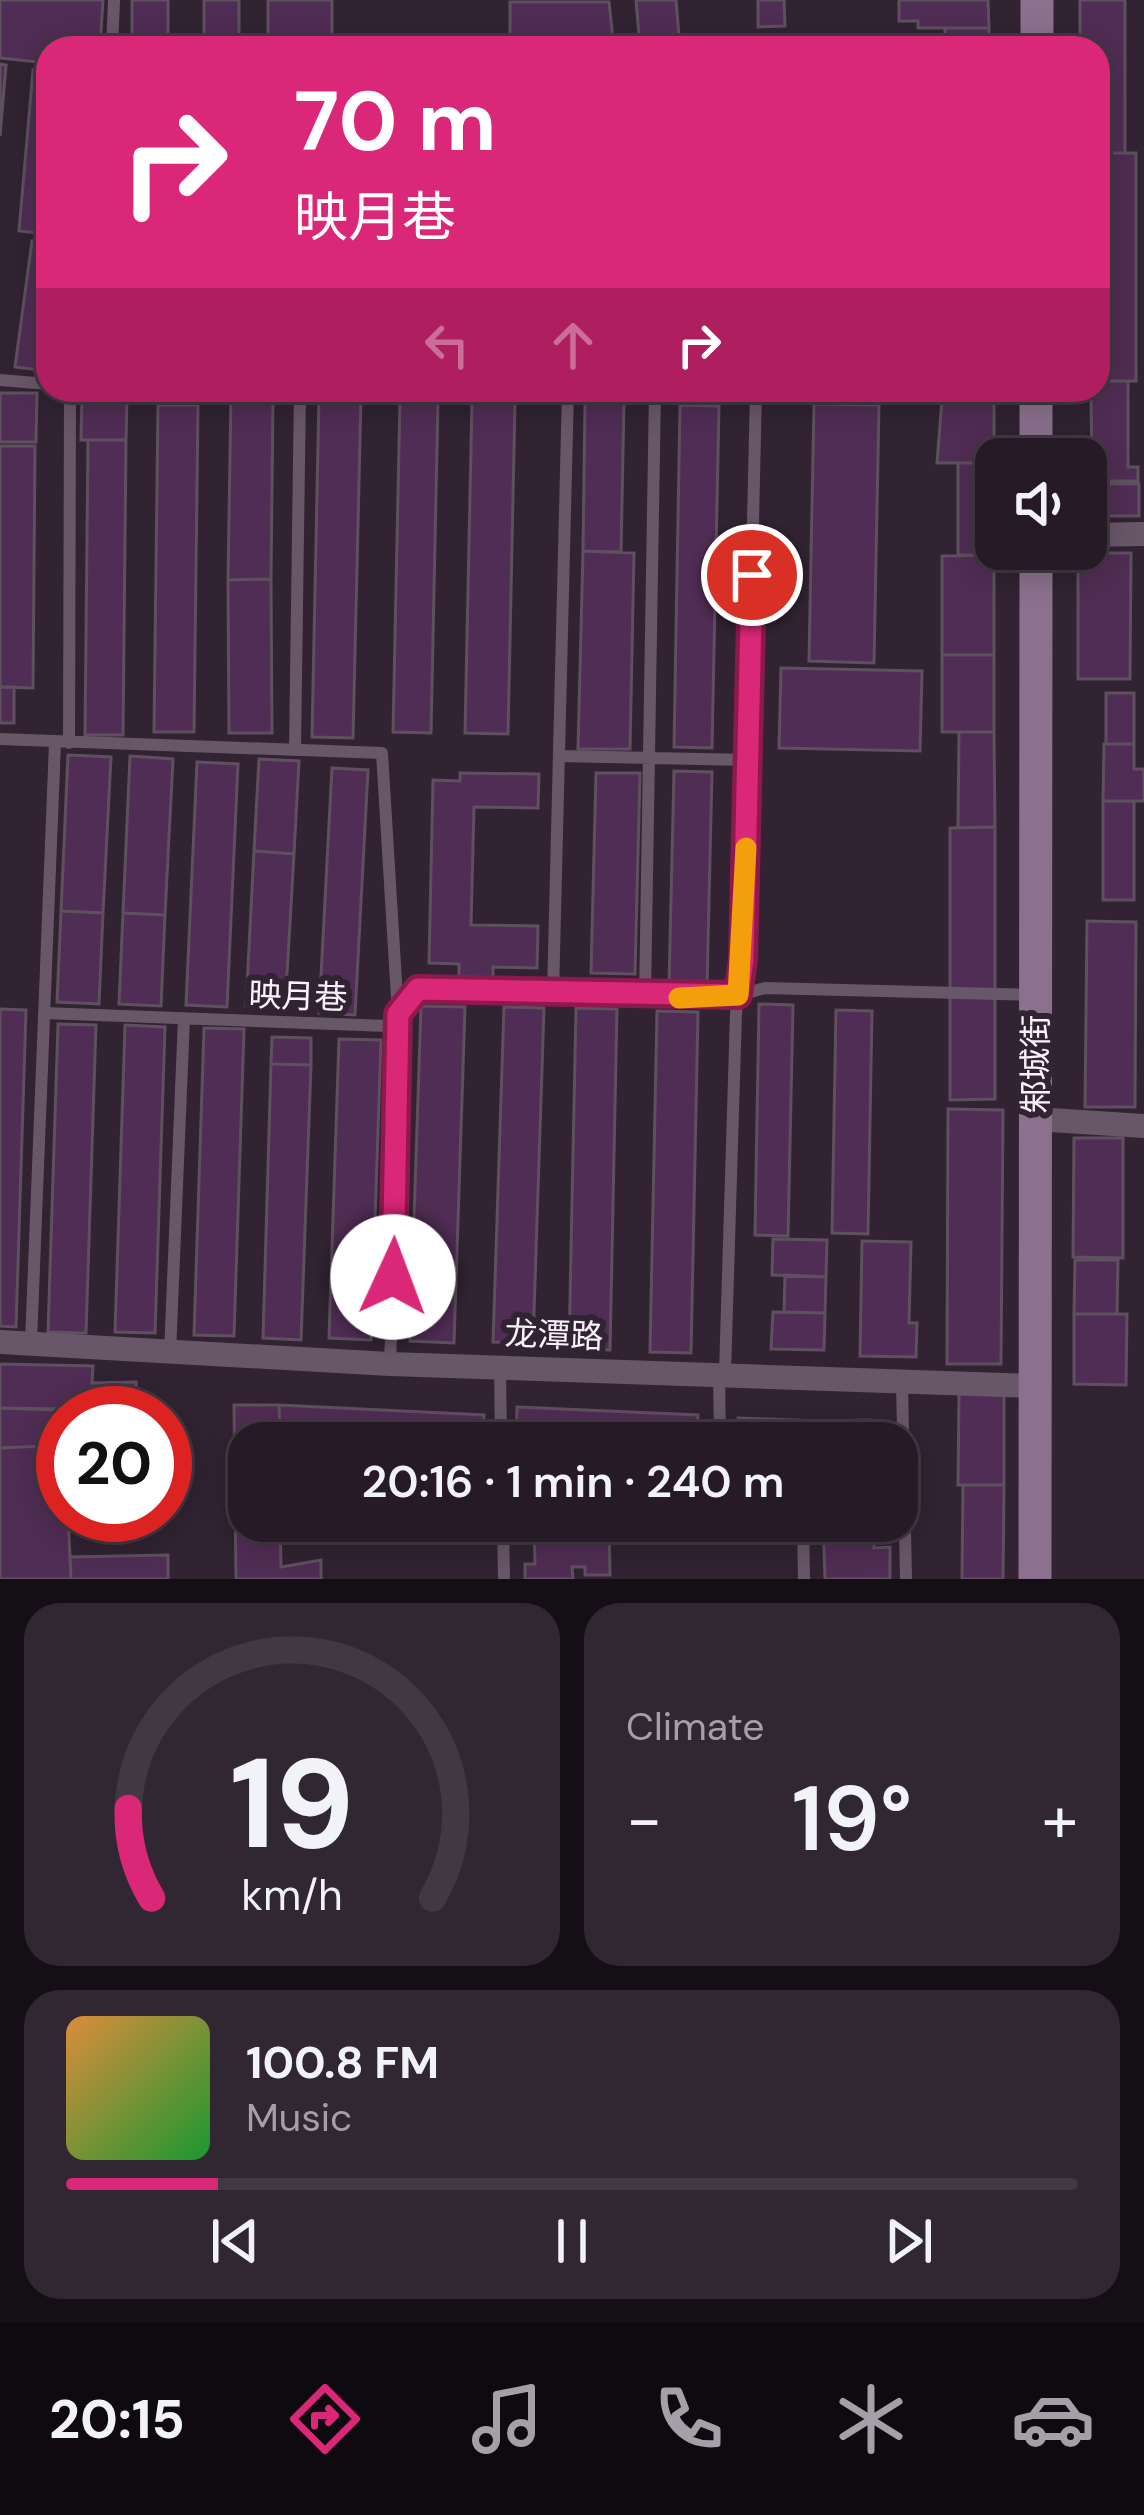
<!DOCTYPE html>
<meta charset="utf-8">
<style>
:root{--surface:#251a26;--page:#312732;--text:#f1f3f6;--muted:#a3a1a7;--line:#423843;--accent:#db2777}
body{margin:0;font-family:"DM Sans","Noto Sans SC",sans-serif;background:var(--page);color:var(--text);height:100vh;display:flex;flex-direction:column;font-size:45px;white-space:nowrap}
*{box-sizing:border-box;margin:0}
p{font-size:39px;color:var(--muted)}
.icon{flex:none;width:66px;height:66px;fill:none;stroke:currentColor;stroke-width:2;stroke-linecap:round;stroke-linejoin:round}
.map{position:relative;height:1579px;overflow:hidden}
.panel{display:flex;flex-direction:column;gap:24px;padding:24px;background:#140e15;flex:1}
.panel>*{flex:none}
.top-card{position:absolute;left:36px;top:36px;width:1074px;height:366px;border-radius:36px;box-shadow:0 6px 30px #0003,0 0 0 3px var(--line);background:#db2777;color:#fff;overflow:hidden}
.buttons{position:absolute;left:975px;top:438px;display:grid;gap:24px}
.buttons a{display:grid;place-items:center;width:132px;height:132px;border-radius:24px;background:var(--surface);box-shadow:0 6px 30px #0003,0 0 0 3px var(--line);font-size:60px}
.speed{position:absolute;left:36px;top:1386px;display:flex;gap:24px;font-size:60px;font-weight:700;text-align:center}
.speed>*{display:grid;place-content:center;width:156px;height:156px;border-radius:50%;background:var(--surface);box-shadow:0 6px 30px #0003,0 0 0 3px var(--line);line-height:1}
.speed .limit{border:18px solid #d22;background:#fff;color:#111}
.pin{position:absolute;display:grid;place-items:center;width:102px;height:102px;color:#fff;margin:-51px;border:6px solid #fff;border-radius:50%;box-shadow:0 3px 12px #0007}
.me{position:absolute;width:132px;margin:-66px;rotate:2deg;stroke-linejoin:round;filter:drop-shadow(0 0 9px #0008)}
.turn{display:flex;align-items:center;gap:42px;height:252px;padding:0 60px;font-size:54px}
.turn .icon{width:156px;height:156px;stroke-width:2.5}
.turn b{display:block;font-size:84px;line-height:102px}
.lanes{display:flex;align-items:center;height:114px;padding:0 60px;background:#0003;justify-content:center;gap:60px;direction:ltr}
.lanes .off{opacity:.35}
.big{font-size:90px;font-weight:600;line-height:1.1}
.panel .widget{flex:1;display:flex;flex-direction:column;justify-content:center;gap:18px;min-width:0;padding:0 42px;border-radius:36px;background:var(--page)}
.panel .dial{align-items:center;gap:0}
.dial svg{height:312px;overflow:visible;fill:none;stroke:var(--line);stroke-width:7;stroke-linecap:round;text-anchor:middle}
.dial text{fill:var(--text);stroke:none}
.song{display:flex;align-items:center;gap:36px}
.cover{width:144px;height:144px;border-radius:18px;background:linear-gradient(135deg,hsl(30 70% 55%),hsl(130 70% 35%))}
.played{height:12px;border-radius:6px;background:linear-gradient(90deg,var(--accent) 15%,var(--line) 15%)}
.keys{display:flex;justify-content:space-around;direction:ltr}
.heat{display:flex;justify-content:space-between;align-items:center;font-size:66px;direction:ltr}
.panel .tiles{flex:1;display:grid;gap:24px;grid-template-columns:1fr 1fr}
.widget:last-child{grid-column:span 2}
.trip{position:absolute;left:228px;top:1422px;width:690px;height:120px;border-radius:36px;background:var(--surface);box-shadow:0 6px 30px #0003,0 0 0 3px var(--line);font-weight:600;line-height:120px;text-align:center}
.tab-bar{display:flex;height:192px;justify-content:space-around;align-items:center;background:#0f0a0f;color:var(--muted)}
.tab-bar .icon{width:84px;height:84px}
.tab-bar .on{color:var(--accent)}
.tab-bar b{font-size:54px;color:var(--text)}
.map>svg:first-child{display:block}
.building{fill:#502d54;stroke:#5f5060;stroke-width:3}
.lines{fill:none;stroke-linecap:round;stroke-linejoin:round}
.lane{stroke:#685769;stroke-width:12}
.street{stroke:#685769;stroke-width:24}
.secondary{stroke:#8b718e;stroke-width:33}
.route-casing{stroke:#8e194d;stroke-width:30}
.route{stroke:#db2777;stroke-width:21}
.slow{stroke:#f59e0b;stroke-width:21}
.labels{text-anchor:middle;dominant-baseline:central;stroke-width:12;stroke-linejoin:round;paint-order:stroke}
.street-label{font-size:33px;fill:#faf1fb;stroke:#312332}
</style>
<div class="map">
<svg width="1144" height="1579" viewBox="0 0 1144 1579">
<rect width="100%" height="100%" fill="#312332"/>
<path class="building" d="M0 0H103L100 48H48V63L0 58Z
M132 0H168V48H132Z
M204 0H239V48H204Z
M268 0H332V48H268Z
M636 0H676L680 48H640Z
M758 0H784L785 26 758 27Z
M899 0H988L989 28H918V21H899Z
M1080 0H1125V153H1098V48H1080Z
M510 2H609L614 48H510Z
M945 28H989V48H936L945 44Z
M0 64 6 65 0 136Z
M33 70 48 71V234L19 231Z
M1098 153H1136V381H1098Z
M32 241 48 243V371L15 367Z
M1098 381H1128V467H1138V481H1092L1091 390H1098Z
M0 393H37L36 442H0Z
M231 395 273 396 271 579 228 580Z
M82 396H127L126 440H81Z
M319 396 361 397 353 738 312 737Z
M400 399 438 400 431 733 393 732Z
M942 399H994V463H937Z
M472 401 515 402 508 734 465 733Z
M585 401 624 402 621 552 583 551Z
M814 404 879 405 874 663 809 661Z
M158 405H198L194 732H154Z
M680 405 719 406 712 748 674 747Z
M88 440H126L123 735H85Z
M0 446H35L33 688 0 687Z
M958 463H994V555H958Z
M1097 484H1139V516H1097Z
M583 551 634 553 630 749H578Z
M1078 553H1131L1130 679H1078Z
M994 555V655H942V556Z
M271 579 272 733H229L228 580Z
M942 655H994V732H942Z
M781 668 922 671 920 751 779 748Z
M0 687H14V723H0Z
M1106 693H1134V744H1106Z
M959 732H994L995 827 958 828Z
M1104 744H1134V769H1144V801H1103Z
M68 755 111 757 103 913 61 911Z
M130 756 173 759 165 915 123 913Z
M259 759 299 761 294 854 254 851Z
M197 762 238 764 227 1007 186 1005Z
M332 768 368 770 355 1015 319 1013Z
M674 771 712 772 707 986 669 985Z
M460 773 539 774 538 808 474 807 471 925 538 926 537 968 493 967V982L459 981V964L429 963 433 780 460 781Z
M596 773H640L635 974 591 973Z
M1103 801H1134V900H1103Z
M995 827V1099L950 1100V828Z
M254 851 294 854 285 1009 246 1006Z
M61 911 103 913 99 1004 57 1002Z
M123 913 165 915 161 1006 119 1004Z
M1087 921 1136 922 1135 1107H1085Z
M759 1004 793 1005 788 1236 755 1235Z
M421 1006 465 1007 454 1343 410 1341Z
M504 1007 544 1008 533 1343 493 1342Z
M576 1008 617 1009 610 1350 569 1349Z
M0 1009 26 1010 16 1327 0 1326Z
M836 1010 872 1011 868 1234 832 1233Z
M657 1011 698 1012 691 1353 650 1352Z
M58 1024 96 1025 86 1333 48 1332Z
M125 1025 165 1027 155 1333 115 1332Z
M204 1028 244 1029 234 1336 194 1335Z
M272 1037 311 1038V1065L271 1064Z
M339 1039 381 1040 371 1340 329 1338Z
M271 1064 311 1065 301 1340 263 1338Z
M948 1109 1003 1110 1001 1364H947Z
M1074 1138H1123V1258L1073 1257Z
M773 1239 827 1240 826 1277 772 1275Z
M862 1241 911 1242 909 1323H917L916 1357 860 1356Z
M1075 1260H1118L1117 1314H1074Z
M785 1275 826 1277 825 1313 784 1312Z
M773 1312 825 1313 824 1350 771 1349Z
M1074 1314H1127L1126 1385 1074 1384Z
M0 1364 93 1366 92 1383 136 1382 137 1413 0 1408Z
M959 1394H1004V1485H958Z
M234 1405H279L280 1430H293L294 1424H318L319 1443H249V1521H280L281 1567 321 1560V1579H236Z
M279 1405 484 1415 483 1443H319L318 1424H294L293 1430H280Z
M517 1407 698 1415 696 1443H516Z
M0 1408 63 1409V1445L0 1448Z
M738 1418 821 1421 822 1443H737Z
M871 1420V1433L891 1432V1443H822L821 1421Z
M63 1445V1515H68L71 1579H0V1448Z
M963 1485H1004L1003 1579H962Z
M534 1521H609L610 1575H585V1567H572L573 1579H525V1564H535Z
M823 1521H874V1548L890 1547V1579H825Z
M168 1555V1579H71L70 1557Z"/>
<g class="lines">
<path class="lane" d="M112 48 114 0
M0 380 48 384
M0 739 382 753 401 1063 390 1364
M69 743 70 390
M295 750 300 390
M559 756 748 760
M553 994 568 390
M645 997 655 390
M44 1013 388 1026 418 989 725 999 765 988 1034 995
M31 1342 55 743
M170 1353 184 1018
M500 1366 501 1443
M719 1373 720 1443
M725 1373 736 1013 743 960 756 390
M902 1382 906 1579
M503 1521 504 1579
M803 1521 804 1579"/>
<path class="street" d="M1086 535 1144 534
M1035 1119 1144 1126
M0 1342 390 1364 1035 1386"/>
<path class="secondary" d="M1037 48V0
M1036 390V459
M1035 1579 1036 549"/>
</g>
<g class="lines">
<defs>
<path id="route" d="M393 1277 398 1014 418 989 738 995 743 960 752 575"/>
</defs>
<use href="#route" class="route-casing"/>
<use href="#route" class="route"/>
<path class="slow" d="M679 998 738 995 746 848"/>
</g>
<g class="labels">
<g class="street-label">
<text transform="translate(298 996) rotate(2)">映月巷</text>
<text transform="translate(1035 1064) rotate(-90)">邾城街</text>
<text transform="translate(554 1335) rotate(2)">龙潭路</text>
</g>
</g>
</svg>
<div class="buttons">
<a><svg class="icon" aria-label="sound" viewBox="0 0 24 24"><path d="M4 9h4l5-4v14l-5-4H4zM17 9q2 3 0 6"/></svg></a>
</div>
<div class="speed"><div class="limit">20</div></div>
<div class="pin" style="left:752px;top:575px;background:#d93025"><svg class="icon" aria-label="arrive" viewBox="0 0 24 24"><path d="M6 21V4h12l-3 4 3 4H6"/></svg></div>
<svg class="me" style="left:393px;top:1277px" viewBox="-20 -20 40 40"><circle r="19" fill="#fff"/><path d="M0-13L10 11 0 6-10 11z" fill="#db2777"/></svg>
<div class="trip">20:16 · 1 min · 240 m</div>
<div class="top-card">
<div class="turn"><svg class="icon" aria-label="right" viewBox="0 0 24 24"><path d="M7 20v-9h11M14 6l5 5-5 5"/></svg><div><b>70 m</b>映月巷</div></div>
<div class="lanes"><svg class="icon off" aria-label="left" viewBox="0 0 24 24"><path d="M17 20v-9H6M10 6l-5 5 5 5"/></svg><svg class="icon off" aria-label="ahead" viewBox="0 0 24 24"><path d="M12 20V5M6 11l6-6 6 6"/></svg><svg class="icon" aria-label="right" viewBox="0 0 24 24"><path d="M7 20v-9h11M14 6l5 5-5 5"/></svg></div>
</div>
</div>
<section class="panel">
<div class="tiles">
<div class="widget dial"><svg viewBox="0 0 100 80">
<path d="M14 69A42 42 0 1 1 86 69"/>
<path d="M14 69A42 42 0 0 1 8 46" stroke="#db2777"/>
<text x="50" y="56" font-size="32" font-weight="700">19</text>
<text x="50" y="72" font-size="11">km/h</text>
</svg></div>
<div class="widget"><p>Climate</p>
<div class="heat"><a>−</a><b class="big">19°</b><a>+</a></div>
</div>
<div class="widget">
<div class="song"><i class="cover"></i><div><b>100.8 FM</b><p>Music</p></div></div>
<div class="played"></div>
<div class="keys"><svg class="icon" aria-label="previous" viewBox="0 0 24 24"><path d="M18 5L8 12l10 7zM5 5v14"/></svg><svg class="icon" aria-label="pause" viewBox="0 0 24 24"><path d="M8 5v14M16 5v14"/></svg><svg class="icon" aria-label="next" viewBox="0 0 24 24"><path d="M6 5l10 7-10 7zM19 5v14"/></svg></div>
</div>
</div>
</section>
<nav class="tab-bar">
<b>20:15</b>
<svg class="icon on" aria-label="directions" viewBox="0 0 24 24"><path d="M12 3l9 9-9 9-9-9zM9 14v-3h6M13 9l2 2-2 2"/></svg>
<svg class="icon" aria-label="music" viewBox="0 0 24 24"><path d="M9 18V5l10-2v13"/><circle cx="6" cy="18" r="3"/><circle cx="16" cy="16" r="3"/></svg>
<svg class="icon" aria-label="phone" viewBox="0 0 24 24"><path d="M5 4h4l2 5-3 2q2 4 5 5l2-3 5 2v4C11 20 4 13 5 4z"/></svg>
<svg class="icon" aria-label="climate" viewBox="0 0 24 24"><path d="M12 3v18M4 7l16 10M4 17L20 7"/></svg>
<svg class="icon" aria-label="car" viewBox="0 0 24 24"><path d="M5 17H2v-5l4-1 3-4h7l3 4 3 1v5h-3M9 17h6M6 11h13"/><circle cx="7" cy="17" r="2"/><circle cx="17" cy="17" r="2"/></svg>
</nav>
